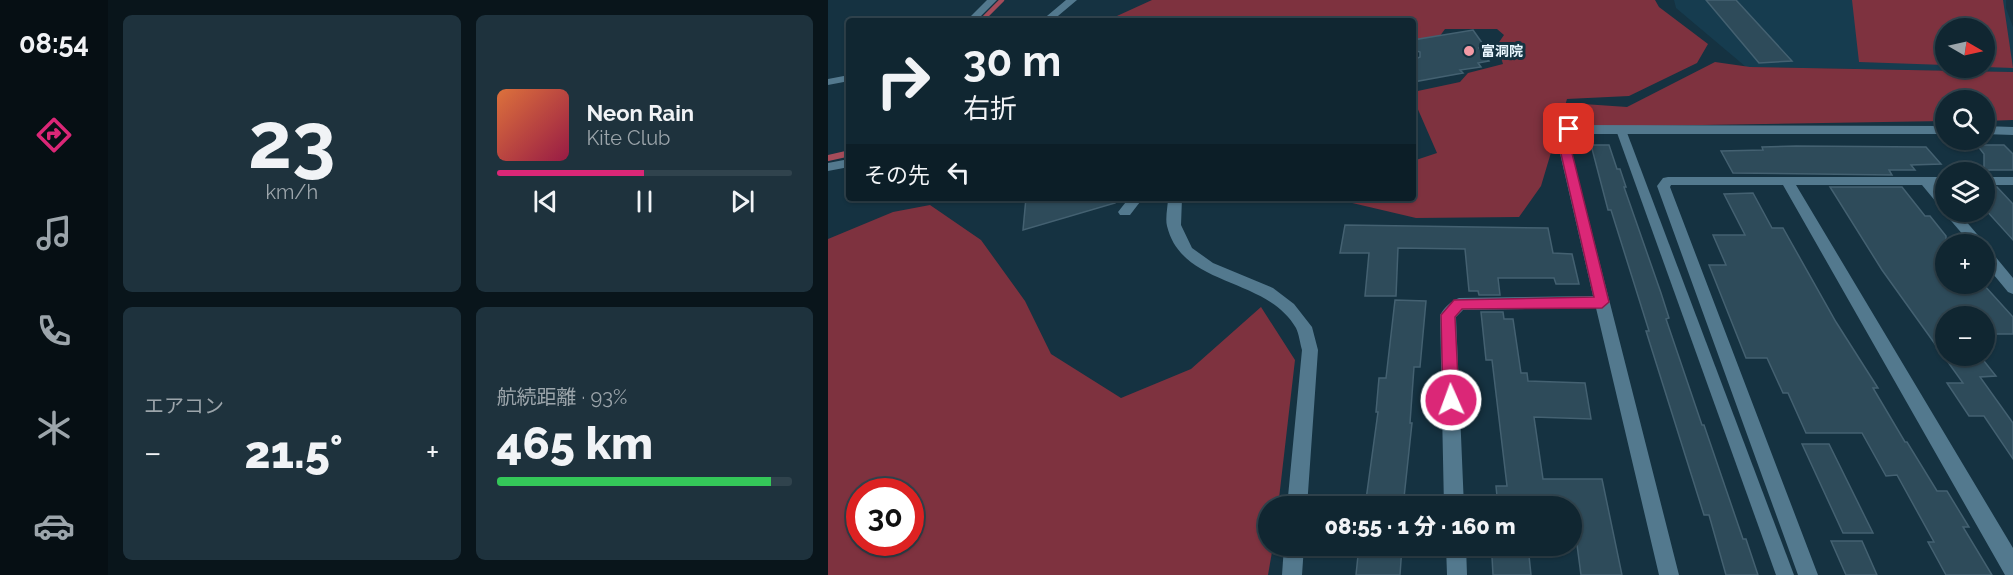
<!DOCTYPE html>
<html lang="ja">
<meta charset="utf-8">
<style>
:root{--surface:#102631;--page:#1e323d;--text:#f1f3f6;--muted:#9ca5ab;--line:#30434d;--accent:#db2777}
body{margin:0;font-family:Raleway,"Noto Sans JP",sans-serif;background:var(--page);color:var(--text);height:100vh;display:flex;flex-direction:column;font-size:22px;white-space:nowrap}
*{box-sizing:border-box;margin:0}
p{font-size:20px;color:var(--muted)}
.icon{flex:none;width:33px;height:33px;fill:none;stroke:currentColor;stroke-width:2;stroke-linecap:round;stroke-linejoin:round}
.map{position:relative;flex:1;overflow:hidden}
.drawer{display:flex;flex-direction:column;gap:15px;padding:15px;background:#09151b;width:720px}
.drawer>*{flex:none}
.hud{position:absolute;left:18px;top:18px;width:570px;height:183px;border-radius:6px;box-shadow:0 2px 4px #0004,0 0 0 2px var(--line);background:#102631;color:var(--text);overflow:hidden}
.needle{width:39px;rotate:99deg}
.buttons{position:absolute;left:1107px;top:18px;display:grid;gap:12px}
.buttons a{display:grid;place-items:center;width:60px;height:60px;border-radius:50%;background:var(--surface);box-shadow:0 2px 4px #0004,0 0 0 2px var(--line);font-size:30px}
.speed{position:absolute;left:18px;top:478px;display:flex;gap:12px;font-size:30px;font-weight:700;text-align:center}
.speed>*{display:grid;place-content:center;width:78px;height:78px;border-radius:50%;background:var(--surface);box-shadow:0 2px 4px #0004,0 0 0 2px var(--line);line-height:1}
.speed .limit{border:9px solid #d22;background:#fff;color:#111}
.pin{position:absolute;display:grid;place-items:center;width:51px;height:51px;color:#fff;margin:-26px;border-radius:12px;box-shadow:0 3px 9px #0006}
.me{position:absolute;width:66px;margin:-33px;rotate:358deg;stroke-linejoin:round;filter:drop-shadow(0 0 4px #0008)}
.turn{display:flex;align-items:center;gap:21px;height:126px;padding:0 18px;font-size:27px}
.turn .icon{width:78px;height:78px;stroke-width:2.5}
.turn b{display:block;font-size:42px;line-height:51px}
.then{display:flex;align-items:center;height:57px;padding:0 18px;background:#0003;gap:12px;font-size:22px}
.big{font-size:45px;font-weight:800;line-height:1.1}
.drawer .tile{flex:1;display:flex;flex-direction:column;justify-content:center;gap:9px;min-width:0;padding:0 21px;border-radius:9px;background:var(--page)}
.drawer .dial{align-items:center;gap:0}
.dial b{font-size:78px;line-height:1}
.song{display:flex;align-items:center;gap:18px}
.cover{width:72px;height:72px;border-radius:9px;background:linear-gradient(135deg,hsl(20 70% 55%),hsl(340 70% 35%))}
.played{height:6px;border-radius:3px;background:linear-gradient(90deg,var(--accent) 50%,var(--line) 50%)}
.keys{display:flex;justify-content:space-around;direction:ltr}
.heat{display:flex;justify-content:space-between;align-items:center;font-size:33px;direction:ltr}
.charge{height:9px;border-radius:4px;background:linear-gradient(90deg,#34c759 93%,var(--line) 0)}
.drawer .tiles{flex:1;display:grid;gap:15px;grid-template-columns:repeat(2,1fr)}
.trip{position:absolute;left:430px;top:496px;width:324px;height:60px;border-radius:30px;background:var(--surface);box-shadow:0 2px 4px #0004,0 0 0 2px var(--line);font-weight:800;line-height:60px;text-align:center}
main{display:flex;flex:1;min-height:0}
.menu{display:flex;flex-direction:column;width:108px;justify-content:space-around;align-items:center;background:#060f14;color:var(--muted)}
.menu .icon{width:42px;height:42px}
.menu .active{color:var(--accent)}
.menu b{font-size:27px;color:var(--text)}
.map>svg:first-child{display:block}
.built{fill:#163c4f;fill-rule:evenodd}
.green{fill:#7e323f;fill-rule:evenodd}
.lines{fill:none;stroke-linecap:round;stroke-linejoin:round}
.stream-far1{stroke:#a54c5a;stroke-width:4.5}
.stream{stroke:#a54c5a;stroke-width:6}
.building{fill:#2e4b5a;stroke:#446171;stroke-width:1.5}
.pedestrian{fill:#53798e;fill-rule:evenodd}
.minor{fill:#53798e;fill-rule:evenodd}
.tertiary{fill:#53798e;fill-rule:evenodd}
.route{fill:#db2777;stroke:#8e194d;stroke-width:1.5}
.poi-dot{fill:#f49aa5;stroke:#153241;stroke-width:2}
.labels{text-anchor:middle;dominant-baseline:central;stroke-width:6;stroke-linejoin:round;paint-order:stroke}
.far-poi-label{font-size:14px;font-weight:bold;fill:#eaf7ff;stroke:#153241;text-anchor:start}
</style>
<main>
<nav class="menu">
<b>08:54</b>
<svg class="icon active" aria-label="directions" viewBox="0 0 24 24"><path d="M12 3l9 9-9 9-9-9zM9 14v-3h6M13 9l2 2-2 2"/></svg>
<svg class="icon" aria-label="music" viewBox="0 0 24 24"><path d="M9 18V5l10-2v13"/><circle cx="6" cy="18" r="3"/><circle cx="16" cy="16" r="3"/></svg>
<svg class="icon" aria-label="phone" viewBox="0 0 24 24"><path d="M5 4h4l2 5-3 2q2 4 5 5l2-3 5 2v4C11 20 4 13 5 4z"/></svg>
<svg class="icon" aria-label="climate" viewBox="0 0 24 24"><path d="M12 3v18M4 7l16 10M4 17L20 7"/></svg>
<svg class="icon" aria-label="car" viewBox="0 0 24 24"><path d="M5 17H2v-5l4-1 3-4h7l3 4 3 1v5h-3M9 17h6M6 11h13"/><circle cx="7" cy="17" r="2"/><circle cx="17" cy="17" r="2"/></svg>
</nav>
<section class="drawer">
<div class="tiles">
<div class="tile dial"><b>23</b><p>km/h</p></div>
<div class="tile">
<div class="song"><i class="cover"></i><div><b>Neon Rain</b><p>Kite Club</p></div></div>
<div class="played"></div>
<div class="keys"><svg class="icon" aria-label="previous" viewBox="0 0 24 24"><path d="M18 5L8 12l10 7zM5 5v14"/></svg><svg class="icon" aria-label="pause" viewBox="0 0 24 24"><path d="M8 5v14M16 5v14"/></svg><svg class="icon" aria-label="next" viewBox="0 0 24 24"><path d="M6 5l10 7-10 7zM19 5v14"/></svg></div>
</div>
<div class="tile"><p>エアコン</p>
<div class="heat"><a>−</a><b class="big">21.5°</b><a>+</a></div>
</div>
<div class="tile"><p>航続距離 · 93%</p><b class="big">465 km</b><div class="charge"></div></div>
</div>
</section>
<div class="map">
<svg width="1185" height="575" viewBox="0 0 1185 575">
<rect width="100%" height="100%" fill="#153241"/>
<path class="built" d="M846 0H1178V8L1185 27V72L918 67 848 8ZM1118 28H1156V68H1118Z"/>
<path class="green" d="M324 0H827L831 7 880 44 869 63 801 96 739 99 713 186 691 217 588 218 503 198H585V161L609 153 585 98V92L632 82 640 73 675 64 669 45 676 35 669 29H617L609 40 593 42 585 36V21H278Z
M1024 0H1175L1185 68 1157 67 1156 28H1118L1117 65 1031 62Z
M887 62 922 67 1185 72V120L1157 121 1156 100H1118L1117 121 752 127 741 103 799 107Z
M102 205 153 240 197 301 223 354 293 398 363 369 433 307 467 360 450 507H441V546H445L440 575H0V239L65 212ZM32 492H82V543H32Z"/>
<g class="lines">
<path class="stream-far1" d="M153 21 174 0"/>
<path class="stream" d="M0 158 18 154 21 151"/>
</g>
<path class="building" d="M878 0H908L964 61 931 63Z
M645 30 657 47 651 48 661 61 650 63 653 67 632 70 635 73 585 82V60L592 57V52L585 50V40Z
M763 145H781L789 169H792L798 187H796L833 293 841 318 838 319 874 425H876L915 539H918L930 575H898L881 515H876L842 407 818 331H821L783 210H780Z
M1149 145H1176L1185 154V170H1156V154Z
M968 146 1098 147 1113 164 1083 165 1087 170H1061L1064 175 905 173 893 151 935 150 934 147Z
M1002 187H1074L1097 216H1102L1118 236V284H1155L1185 317V334H1163L1156 326V316H1118V356H1152L1168 376 1152 377 1185 423V459L1156 416H1141L1119 383H1135L1054 270Z
M1156 187H1169L1185 204V240L1156 208Z
M925 193 944 228H955L1008 322 1050 388H1045L1077 442H1079L1109 491H1119L1141 527H1135L1164 575H1118L1100 542H1106L1069 475 1058 476 1034 433H978L960 393H955L939 358H918L881 265H898L885 235H917L896 194Z
M198 198H286L287 203 195 230Z
M517 225 720 228 725 253 744 254 751 284H728L726 278H670L672 295H651L650 291H641L637 249 570 248 568 296H537L541 253H512Z
M567 300 598 301 592 367H586L582 423H584L575 507H537L550 412H548L551 378H558Z
M653 312H675L676 319H685L693 373H699L700 381 757 383 763 419 706 417 715 479H774L794 575H753L744 507H670L668 486H679L664 360H658Z
M974 444H1001L1045 533H1015Z
M1003 541H1034L1049 575H1018Z
M531 546H574L572 575H528Z
M674 546H700L703 575H665L664 557H675Z"/>
<g class="lines">
<path class="pedestrian" d="M793 127 798 130 966 575H948L788 130Z"/>
<path class="minor" d="M159 0H169L148 21H138Z
M585 52 590 53V57L585 58Z
M741 125 1118 126V134H739L851 575H831L768 308 635 310 628 317 636 507H616L612 315C616 308 623 301 631 298L765 296 727 132Z
M1156 126 1185 127V135L1156 134Z
M21 159V167L0 171V163Z
M840 177H1118V185H1108L1118 196V209L1113 208 1094 185H968L1185 548V575H1177L955 185H843L842 187 990 575H970L829 186 835 178Z
M1156 177H1185V185H1156Z
M301 198H315L302 215H292L290 212Z
M340 198H354L353 225 364 248 385 263 445 288 466 304 484 327 490 350 479 507H459L474 350C472 343 471 334 468 328 438 276 354 288 339 226 337 218 340 206 340 198Z
M1118 210 1130 212 1155 241 1157 244 1156 245 1143 244 1118 215Z
M1156 248 1161 249 1185 278V294L1180 292 1156 263Z
M456 546H476L474 575H454Z
M618 546H638L639 575H619Z"/>
<path class="tertiary" d="M238 0H249L224 21H213Z
M21 75V81L0 85V79Z"/>
</g>
<path class="route" d="M741 126 746 129 739 133 781 302 774 308 634 309 627 317 631 400 628 405 623 407 617 405 615 400 613 315 626 300 766 297 728 132Z"/>
<circle class="poi-dot" cx="641" cy="51" r="6"/>
<g class="labels">
<g class="far-poi-label">
<text x="653" y="51">富洞院</text>
</g>
</g>
</svg>
<div class="buttons">
<a><svg class="needle" viewBox="-14 -14 28 28"><path d="M0-13l5 13h-10z" fill="#e53935"/><path d="M0 13l5-13h-10z" fill="#9ca5ab"/></svg></a>
<a><svg class="icon" aria-label="search" viewBox="0 0 24 24"><circle cx="10" cy="10" r="6"/><path d="M15 15l6 6"/></svg></a>
<a><svg class="icon" aria-label="layers" viewBox="0 0 24 24"><path d="M12 4l9 5-9 5-9-5zM3 14l9 5 9-5"/></svg></a>
<a>+</a>
<a>−</a>
</div>
<div class="speed"><div class="limit">30</div></div>
<div class="pin" style="left:741px;top:129px;background:#d93025"><svg class="icon" aria-label="arrive" viewBox="0 0 24 24"><path d="M6 21V4h12l-3 4 3 4H6"/></svg></div>
<svg class="me" style="left:623px;top:400px" viewBox="-20 -20 40 40"><circle r="17" fill="#db2777" stroke="#fff" stroke-width="3"/><path d="M0-11L8 9 0 5-8 9z" fill="#fff"/></svg>
<div class="trip">08:55 · 1 分 · 160 m</div>
<div class="hud">
<div class="turn"><svg class="icon" aria-label="right" viewBox="0 0 24 24"><path d="M7 20v-9h11M14 6l5 5-5 5"/></svg><div><b>30 m</b>右折</div></div>
<div class="then">その先<svg class="icon" aria-label="left" viewBox="0 0 24 24"><path d="M17 20v-9H6M10 6l-5 5 5 5"/></svg></div>
</div>
</div>
</main>
